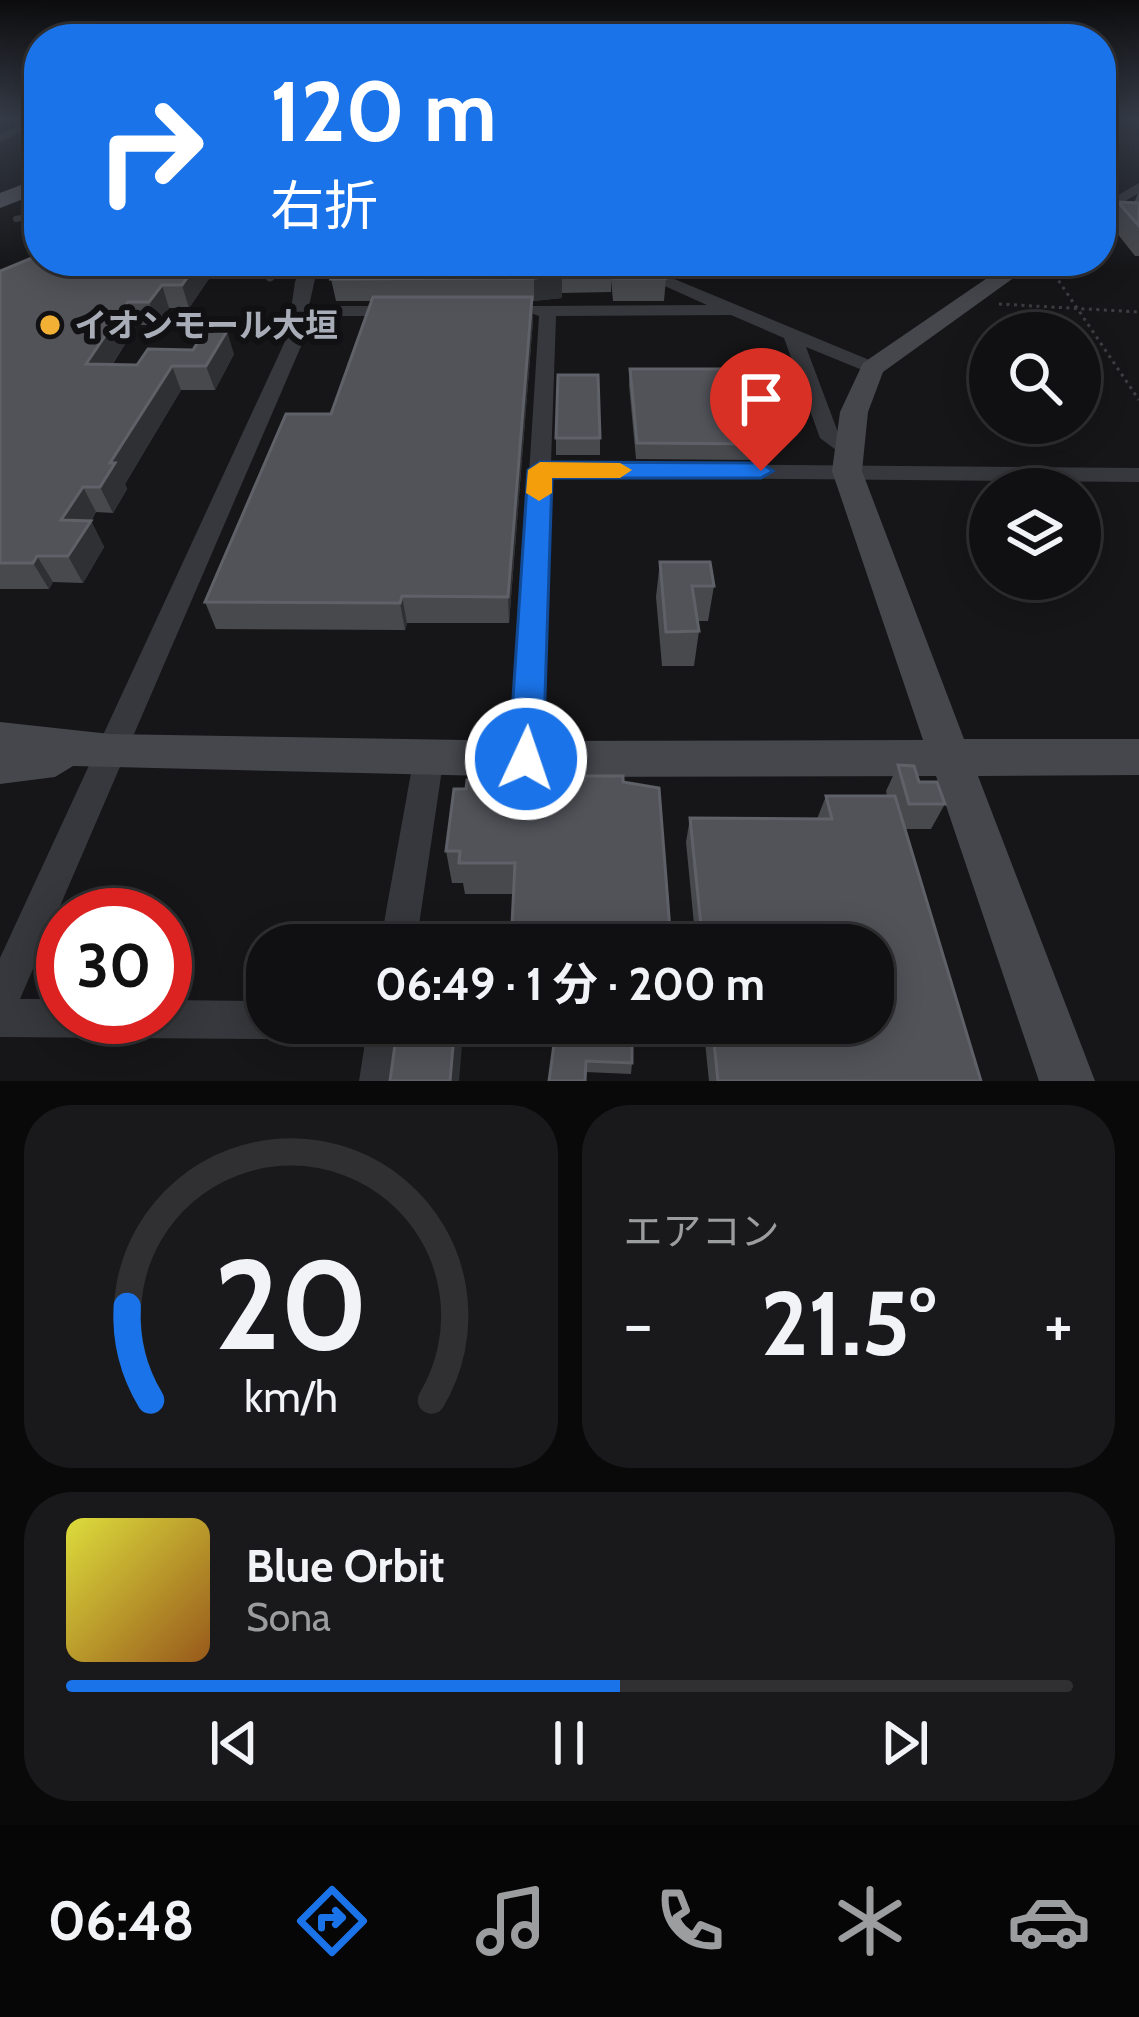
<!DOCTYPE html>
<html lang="ja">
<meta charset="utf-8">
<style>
:root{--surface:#101012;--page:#19191b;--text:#f1f3f6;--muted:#9c9d9f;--line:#303032;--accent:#1a73e8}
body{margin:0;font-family:Cabin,"Noto Sans JP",sans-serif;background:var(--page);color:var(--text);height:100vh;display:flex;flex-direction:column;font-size:45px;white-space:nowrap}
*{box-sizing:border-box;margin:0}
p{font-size:39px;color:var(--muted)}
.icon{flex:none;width:66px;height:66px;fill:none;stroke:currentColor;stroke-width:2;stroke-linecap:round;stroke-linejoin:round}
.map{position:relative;height:1081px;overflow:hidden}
.side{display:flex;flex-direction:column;gap:24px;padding:24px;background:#09090a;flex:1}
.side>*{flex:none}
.top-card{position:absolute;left:24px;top:24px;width:1092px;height:252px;border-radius:48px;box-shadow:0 6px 30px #0003,0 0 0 3px var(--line);background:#1a73e8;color:#fff;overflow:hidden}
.fabs{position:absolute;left:969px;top:312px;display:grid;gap:24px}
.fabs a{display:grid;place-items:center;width:132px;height:132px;border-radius:50%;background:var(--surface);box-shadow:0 6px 30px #0003,0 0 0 3px var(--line);font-size:60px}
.speed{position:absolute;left:36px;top:888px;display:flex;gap:24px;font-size:60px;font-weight:700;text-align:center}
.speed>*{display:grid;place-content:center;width:156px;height:156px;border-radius:50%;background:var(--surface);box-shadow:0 6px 30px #0003,0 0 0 3px var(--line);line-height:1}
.speed .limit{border:18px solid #d22;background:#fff;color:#111}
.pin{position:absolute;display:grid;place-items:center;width:102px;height:102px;color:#fff;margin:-123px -51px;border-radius:50% 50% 50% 0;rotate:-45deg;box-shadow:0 0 12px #0007}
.pin .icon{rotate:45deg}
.me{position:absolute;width:132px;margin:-66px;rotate:3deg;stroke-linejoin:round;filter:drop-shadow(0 0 9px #0008)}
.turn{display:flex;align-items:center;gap:42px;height:252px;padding:0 48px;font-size:54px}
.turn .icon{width:156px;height:156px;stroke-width:2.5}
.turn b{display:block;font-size:84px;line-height:102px}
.big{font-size:90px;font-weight:700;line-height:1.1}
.side .tile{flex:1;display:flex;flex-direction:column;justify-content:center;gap:18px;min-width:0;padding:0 42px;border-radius:48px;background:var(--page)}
.side .dial{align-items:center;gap:0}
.dial svg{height:312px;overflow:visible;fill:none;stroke:var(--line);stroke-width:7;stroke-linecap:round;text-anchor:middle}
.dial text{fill:var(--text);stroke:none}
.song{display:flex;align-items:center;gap:36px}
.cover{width:144px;height:144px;border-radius:18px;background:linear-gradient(135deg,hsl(60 70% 55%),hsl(30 70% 35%))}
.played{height:12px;border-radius:6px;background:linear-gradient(90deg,var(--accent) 55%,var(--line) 55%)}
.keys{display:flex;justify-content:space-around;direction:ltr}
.heat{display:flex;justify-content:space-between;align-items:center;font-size:66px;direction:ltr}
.side .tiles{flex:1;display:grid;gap:24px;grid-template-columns:1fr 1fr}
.tile:last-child{grid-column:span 2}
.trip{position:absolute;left:246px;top:924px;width:648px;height:120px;border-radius:48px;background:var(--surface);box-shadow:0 6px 30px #0003,0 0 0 3px var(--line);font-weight:700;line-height:120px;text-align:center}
.dock{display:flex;height:192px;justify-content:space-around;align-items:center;background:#060607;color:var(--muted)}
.dock .icon{width:84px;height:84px}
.dock .current{color:var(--accent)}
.dock b{font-size:54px;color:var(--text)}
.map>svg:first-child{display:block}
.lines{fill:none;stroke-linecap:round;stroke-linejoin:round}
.path{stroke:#3d3f44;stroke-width:3;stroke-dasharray:3 4.5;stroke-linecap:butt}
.lane-far1{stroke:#37383d;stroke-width:6}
.lane{stroke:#37383d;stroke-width:9}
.street{fill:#37383d;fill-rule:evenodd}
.secondary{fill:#45474d;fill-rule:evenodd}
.primary{fill:#53555c;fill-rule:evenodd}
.wall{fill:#47494d}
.shaded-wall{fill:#2f3033}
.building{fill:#525359;stroke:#5f6168;stroke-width:3}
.route{fill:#1a73e8;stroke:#114b97;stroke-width:3}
.slow{fill:#f59e0b}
.poi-dot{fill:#f2b134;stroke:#111113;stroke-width:4.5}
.labels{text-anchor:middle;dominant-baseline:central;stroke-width:12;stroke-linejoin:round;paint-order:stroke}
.far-poi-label{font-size:33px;font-weight:bold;fill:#a8adb8;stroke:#111113;text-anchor:start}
</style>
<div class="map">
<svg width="1139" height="1081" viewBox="0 0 1139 1081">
<rect width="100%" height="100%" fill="#161618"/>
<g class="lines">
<path class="path" d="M1046 262 1139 400
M999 304 1139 312"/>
<path class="lane-far1" d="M30 207 39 196
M16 219 39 214"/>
<path class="lane" d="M270 277 279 261"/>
<path class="street" d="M39 125V131L21 132 0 142V133L19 125Z
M1139 183V193L1101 215V205Z
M303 261H319L309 306H402L411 311 402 316H309L305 337 20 999H63V1017H165V1000L267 1001V1023H285L281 1034 267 1039 0 1037V958L287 337 295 282Z
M609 261H631L879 364 881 368 872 374 806 347 839 435 859 448 856 453H840L820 438 784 338 731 315 556 316 551 463 1139 468V482L551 477 541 759 537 768 526 772 515 768 511 759 539 316 524 311 533 306 707 305Z
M429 743 440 747 444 756 416 945H380L414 756 418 747Z
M368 1023H406L399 1081H359Z"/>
<path class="secondary" d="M1012 261H1037L883 372 868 412 862 471 964 739H1139V775L978 776 1095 1081H1039L936 776 526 777 73 766 55 777 0 784V722L110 734 526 741 923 740 832 471 840 412 863 363Z"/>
<path class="primary" d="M39 178V193L0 208V193Z"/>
</g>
<path class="wall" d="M1139 191V256H1135L1109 223 1118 202 1134 203Z
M221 261 189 308H169L157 325H137L112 365H137L234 354 215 390H181L125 484 127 489 113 513 96 512 91 521 104 547 83 583 53 582 49 589H0V271Z
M328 261H611L666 278 664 301H613L611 280V292L562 293V298L532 301 533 320 509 623H407L405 630 216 629 205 602 331 414 372 301H336L331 279 335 271H330Z
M630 369 758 444 754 460 636 459 629 385Z
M556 438H600V455H556Z
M660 562 714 586 708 621H697L699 631 694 666H662L656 597Z
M898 765 945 804 931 829H905L981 1081H709L703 1023H873V945H696L686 842 690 818 817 819 826 796H887L886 791Z
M623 782 671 945H511L513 894H465L463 883H452L446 851Z
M555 1037 632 1063 631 1074 585 1072Z"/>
<path class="shaded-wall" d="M199 261H221L189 308 182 285Z
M562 275V298L534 301V278Z
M162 285 169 308 157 325 149 302Z
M532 297 533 320 509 623 508 597Z
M128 302 137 325 96 389 86 364Z
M227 331 234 354 215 390 206 366Z
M172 366 181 390 125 484 127 489 113 513 100 487 110 463Z
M83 487 96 512 75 546 61 520Z
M91 521 104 547 83 583 68 556Z
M37 556 53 582 49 589 33 563Z
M402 596 407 623 405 630 400 603Z
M455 1023H464L459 1081H450Z"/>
<path class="building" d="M1118 202 1139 203V226Z
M39 255V261H199L182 285H162L149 302H128L86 364 137 365 148 349 193 350 205 330 227 331 206 366H172L110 463H115L100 487H83L61 520 91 521 68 556H37L33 563H0V271Z
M339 261H611L612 270H562V275L534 278 331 279Z
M612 261H638L664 269 666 278H614Z
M373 297H532L508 597 402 596 400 603 205 602 286 414H331Z
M630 369H738L758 444 637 443Z
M558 375H598L600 438H556Z
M660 562H710L714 586H692L699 631 666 632Z
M898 765 914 766 919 782H937L945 804H909Z
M584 776H623V782L659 788 671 943 628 942V945H594V941L535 940V945H511L515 863H459L460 851H446L454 789H466L467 780H584Z
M826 796H895L981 1081H718L712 1023H873V945H703L690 818 832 819Z
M409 940H463L462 945H408Z
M398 1023H455L450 1081H390Z
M632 1034V1063L586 1061 585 1081H549L555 1037Z"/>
<linearGradient id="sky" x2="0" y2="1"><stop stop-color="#0c0c0d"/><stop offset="0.44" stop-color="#363c48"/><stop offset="1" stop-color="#363c48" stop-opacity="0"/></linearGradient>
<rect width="1139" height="271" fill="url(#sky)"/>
<path class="route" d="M540 462 761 463 773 471 761 478H552L543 759 538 770 526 774 514 770 509 759 528 470Z"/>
<path class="slow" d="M540 462 620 463 632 470 620 478H552V493L539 501 526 493 528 470Z"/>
<circle class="poi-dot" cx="50" cy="325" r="12"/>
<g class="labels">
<g class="far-poi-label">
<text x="74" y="325">イオンモール大垣</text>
</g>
</g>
</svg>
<div class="fabs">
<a><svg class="icon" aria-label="search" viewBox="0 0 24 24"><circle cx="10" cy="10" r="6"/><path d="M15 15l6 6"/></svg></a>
<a><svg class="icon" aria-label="layers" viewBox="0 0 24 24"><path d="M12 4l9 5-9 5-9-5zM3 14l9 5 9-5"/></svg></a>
</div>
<div class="speed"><div class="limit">30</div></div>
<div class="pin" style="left:761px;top:471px;background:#d93025"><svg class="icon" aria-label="arrive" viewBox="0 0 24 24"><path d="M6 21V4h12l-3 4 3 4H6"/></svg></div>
<svg class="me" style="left:526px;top:759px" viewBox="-20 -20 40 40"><circle r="17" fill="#1a73e8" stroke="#fff" stroke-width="3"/><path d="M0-11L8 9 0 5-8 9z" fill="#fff"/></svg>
<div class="trip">06:49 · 1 分 · 200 m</div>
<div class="top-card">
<div class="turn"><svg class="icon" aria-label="right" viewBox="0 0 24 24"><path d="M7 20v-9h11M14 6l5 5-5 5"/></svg><div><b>120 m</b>右折</div></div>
</div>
</div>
<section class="side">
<div class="tiles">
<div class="tile dial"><svg viewBox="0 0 100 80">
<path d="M14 69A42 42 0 1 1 86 69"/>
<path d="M14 69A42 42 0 0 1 8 45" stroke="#1a73e8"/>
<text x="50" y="56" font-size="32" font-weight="700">20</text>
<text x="50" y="72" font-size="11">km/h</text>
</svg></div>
<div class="tile"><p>エアコン</p>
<div class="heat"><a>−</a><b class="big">21.5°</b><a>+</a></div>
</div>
<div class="tile">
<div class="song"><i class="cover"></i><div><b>Blue Orbit</b><p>Sona</p></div></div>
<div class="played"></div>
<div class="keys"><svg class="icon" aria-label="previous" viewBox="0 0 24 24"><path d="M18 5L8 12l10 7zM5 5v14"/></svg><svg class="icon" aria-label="pause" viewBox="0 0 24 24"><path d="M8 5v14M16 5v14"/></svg><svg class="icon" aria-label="next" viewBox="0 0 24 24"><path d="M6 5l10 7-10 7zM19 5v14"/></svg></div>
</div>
</div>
</section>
<nav class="dock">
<b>06:48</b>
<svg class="icon current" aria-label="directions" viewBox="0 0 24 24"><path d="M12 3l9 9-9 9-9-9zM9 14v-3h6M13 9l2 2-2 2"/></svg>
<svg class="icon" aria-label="music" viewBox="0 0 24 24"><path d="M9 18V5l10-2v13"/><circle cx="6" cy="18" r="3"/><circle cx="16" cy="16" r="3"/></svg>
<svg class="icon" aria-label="phone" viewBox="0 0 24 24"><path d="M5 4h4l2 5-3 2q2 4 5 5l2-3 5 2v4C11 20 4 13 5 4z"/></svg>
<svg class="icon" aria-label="climate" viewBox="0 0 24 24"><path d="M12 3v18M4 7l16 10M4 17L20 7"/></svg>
<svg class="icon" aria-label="car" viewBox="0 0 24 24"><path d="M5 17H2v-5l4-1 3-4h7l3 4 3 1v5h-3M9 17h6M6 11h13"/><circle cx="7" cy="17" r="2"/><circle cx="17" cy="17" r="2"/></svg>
</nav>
